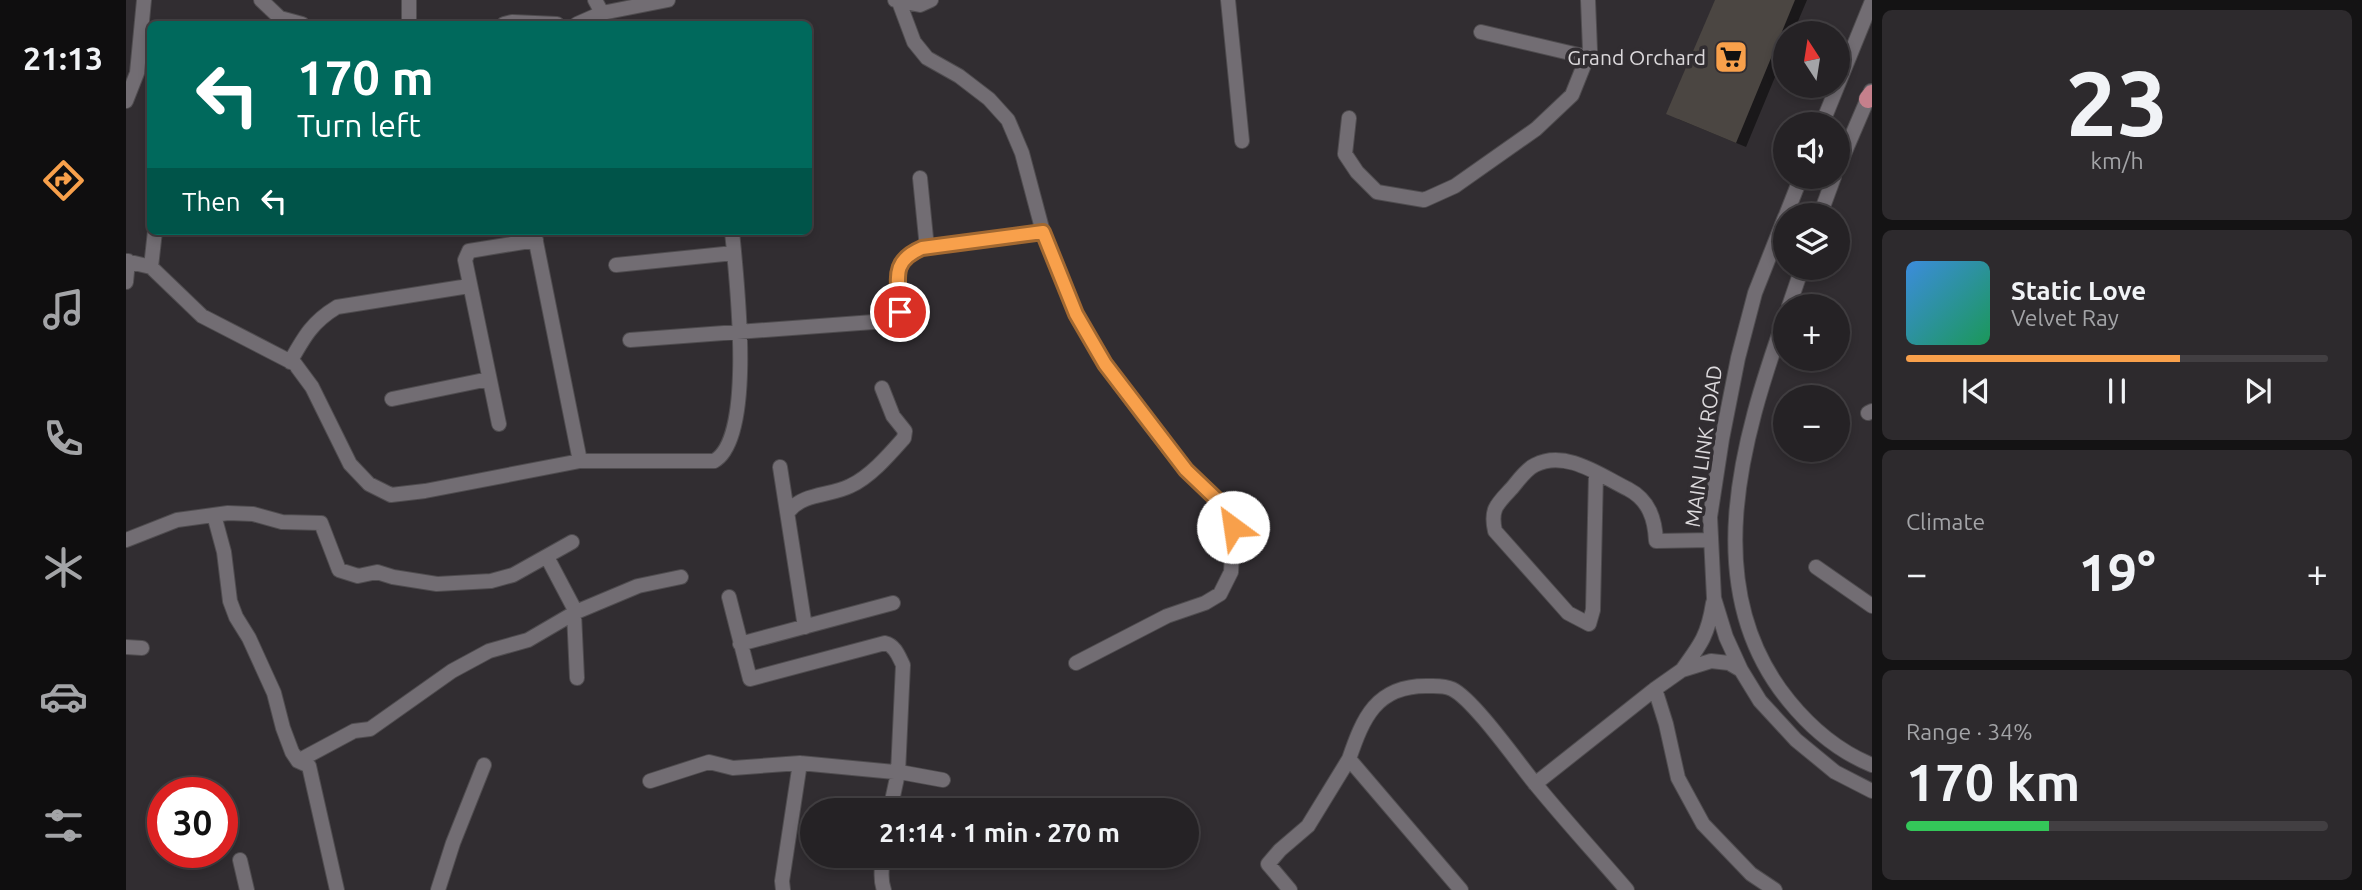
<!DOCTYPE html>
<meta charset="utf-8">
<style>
:root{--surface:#252225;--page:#2d2a2d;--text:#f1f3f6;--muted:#a3a4a7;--line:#423f42;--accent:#f8a04b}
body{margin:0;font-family:Ubuntu,sans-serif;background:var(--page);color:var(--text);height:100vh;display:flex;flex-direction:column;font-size:26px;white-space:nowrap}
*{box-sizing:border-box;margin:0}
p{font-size:23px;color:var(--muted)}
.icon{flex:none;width:38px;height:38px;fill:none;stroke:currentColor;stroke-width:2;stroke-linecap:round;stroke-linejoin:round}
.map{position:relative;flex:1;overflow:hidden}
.details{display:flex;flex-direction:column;gap:10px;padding:10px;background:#141314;width:490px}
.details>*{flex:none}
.hud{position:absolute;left:21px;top:21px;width:665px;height:214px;border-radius:10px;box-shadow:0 4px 10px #0003,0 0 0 2px var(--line);background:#00695c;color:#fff;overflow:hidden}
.needle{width:46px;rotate:348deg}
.controls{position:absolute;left:1647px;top:21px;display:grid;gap:14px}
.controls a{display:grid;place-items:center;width:77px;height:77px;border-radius:50%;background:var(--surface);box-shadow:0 4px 10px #0003,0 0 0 2px var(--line);font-size:35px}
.speed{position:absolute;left:21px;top:777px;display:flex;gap:14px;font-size:35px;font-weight:700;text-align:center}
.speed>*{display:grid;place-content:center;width:91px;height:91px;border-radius:50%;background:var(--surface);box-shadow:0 4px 10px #0003,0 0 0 2px var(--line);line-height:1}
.speed .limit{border:10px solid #d22;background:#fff;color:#111}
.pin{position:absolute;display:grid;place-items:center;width:60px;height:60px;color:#fff;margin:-30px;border:4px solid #fff;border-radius:50%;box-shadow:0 2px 7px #0007}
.me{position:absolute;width:77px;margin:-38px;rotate:329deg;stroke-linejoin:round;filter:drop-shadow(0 0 5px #0008)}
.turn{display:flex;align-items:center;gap:24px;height:147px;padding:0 35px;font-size:32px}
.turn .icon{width:91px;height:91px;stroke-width:2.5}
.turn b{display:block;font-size:49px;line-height:60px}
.then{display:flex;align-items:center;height:66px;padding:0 35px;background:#0003;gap:14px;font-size:26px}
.big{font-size:52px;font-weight:600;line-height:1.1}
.details .widget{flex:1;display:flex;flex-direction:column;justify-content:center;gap:10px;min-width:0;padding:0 24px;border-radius:10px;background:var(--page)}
.details .dial{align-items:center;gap:0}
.dial b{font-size:91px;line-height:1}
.song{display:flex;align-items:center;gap:21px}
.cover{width:84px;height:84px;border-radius:10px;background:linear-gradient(135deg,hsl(210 70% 55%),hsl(150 70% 35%))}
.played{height:7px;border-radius:4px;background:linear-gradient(90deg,var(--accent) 65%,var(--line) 65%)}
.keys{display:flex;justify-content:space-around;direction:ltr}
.heat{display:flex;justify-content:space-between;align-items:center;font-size:38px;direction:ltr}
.charge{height:10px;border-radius:5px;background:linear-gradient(90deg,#34c759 34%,var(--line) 0)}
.trip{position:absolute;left:674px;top:798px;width:399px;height:70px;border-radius:35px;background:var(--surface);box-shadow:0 4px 10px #0003,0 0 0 2px var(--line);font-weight:600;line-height:70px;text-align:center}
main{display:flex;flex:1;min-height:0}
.tab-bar{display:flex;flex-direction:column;width:126px;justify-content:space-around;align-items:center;background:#0f0e0f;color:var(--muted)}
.tab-bar .icon{width:49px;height:49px}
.tab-bar .on{color:var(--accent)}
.tab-bar b{font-size:32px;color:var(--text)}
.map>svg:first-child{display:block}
.shadow{fill:#0007}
.building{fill:#4b4642}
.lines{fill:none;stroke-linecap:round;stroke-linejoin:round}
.minor-casing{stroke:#4f4c4f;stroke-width:16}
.major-casing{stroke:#4f4c4f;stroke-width:19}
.minor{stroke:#726d73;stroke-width:14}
.major{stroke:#c5808c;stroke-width:18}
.route-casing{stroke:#a16831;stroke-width:18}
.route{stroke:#f8a04b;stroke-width:12}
.labels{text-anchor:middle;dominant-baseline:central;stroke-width:7;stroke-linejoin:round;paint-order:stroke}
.poi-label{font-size:21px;fill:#dbd8db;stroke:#312d31;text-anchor:end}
.street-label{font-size:21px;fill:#dbd8db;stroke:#312d31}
</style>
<main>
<nav class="tab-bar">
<b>21:13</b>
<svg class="icon on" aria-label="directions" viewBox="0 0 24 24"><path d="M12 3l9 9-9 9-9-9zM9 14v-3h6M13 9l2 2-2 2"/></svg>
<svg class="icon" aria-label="music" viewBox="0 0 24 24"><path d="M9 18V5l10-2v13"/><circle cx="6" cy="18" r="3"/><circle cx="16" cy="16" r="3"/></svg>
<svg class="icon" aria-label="phone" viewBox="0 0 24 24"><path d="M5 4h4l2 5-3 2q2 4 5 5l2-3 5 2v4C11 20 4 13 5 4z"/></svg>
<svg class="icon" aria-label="climate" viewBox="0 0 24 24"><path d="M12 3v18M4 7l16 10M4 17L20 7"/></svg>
<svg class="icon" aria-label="car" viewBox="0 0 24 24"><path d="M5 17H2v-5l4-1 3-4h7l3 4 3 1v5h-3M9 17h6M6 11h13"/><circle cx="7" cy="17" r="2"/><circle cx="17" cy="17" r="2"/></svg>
<svg class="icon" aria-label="filters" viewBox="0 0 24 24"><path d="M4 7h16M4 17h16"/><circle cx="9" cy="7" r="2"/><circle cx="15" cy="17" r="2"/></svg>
</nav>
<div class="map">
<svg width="1746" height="890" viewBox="0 0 1746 890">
<rect width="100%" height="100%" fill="#312d31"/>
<path class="shadow" d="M1591 0H1681L1667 33H1659V53L1620 147 1552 119Z"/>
<path class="building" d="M1589 0H1669L1610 143 1540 114Z"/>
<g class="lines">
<defs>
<path id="minor" d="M135 0 154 18 176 24
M283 0V24
M469 0 476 13 542 0
M769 0 794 5 805 0
M1102 0 1116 141
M773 2 788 42 801 58 833 76 863 99 882 120 896 153 917 232 950 314 979 364 1017 416 1060 470 1105 513 1108 519 1105 572 1094 594 1079 603 1041 616 950 663
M378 24 386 22 431 24
M451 24 476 13
M1355 32 1461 57
M0 101 11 73 18 0
M1223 118 1219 154 1231 172 1251 192 1298 200 1329 186 1410 129 1446 95 1464 50 1462 0
M1696 124 1746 1
M1712 168 1745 91
M794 178 801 248
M1660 215 1675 177
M1694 215 1708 177
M1659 217 1629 293 1612 358 1596 439 1584 517 1588 598 1600 637 1615 670 1634 701 1670 740 1709 772 1746 791
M408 232 454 461
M0 261 25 267 76 316 169 364 186 387 224 464 243 484 265 495 299 491 454 461H588C630 438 610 275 606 231
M490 265 608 253
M25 267 29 231
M0 282 2 261
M1663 306 1676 268
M1659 317C1616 439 1571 589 1663 701 1685 728 1714 752 1746 765
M504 340 761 321 768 318 774 312C773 280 763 262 797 248L917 232
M164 362C178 337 186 322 211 307L343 286
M266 399 363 379
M1742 413 1746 411
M373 424 339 260 343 251 410 240
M654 467 679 627
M1470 473 1467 610 1463 624 1442 613 1369 531C1364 509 1371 504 1386 488 1392 481 1400 469 1409 465 1440 449 1475 476 1502 489 1523 500 1529 519 1530 541L1585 540
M663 511C677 493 704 496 724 486 744 477 763 455 778 438L779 431 767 416 756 388
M88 515 98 552 104 601 110 617 123 638 148 693 157 728 166 752 172 761 183 766 211 890
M0 540 51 520 102 513 127 514 156 522 195 523 213 570 232 576 251 572 267 577 311 584 365 581 387 575 446 542
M421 557 450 612
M1690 567 1746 606
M603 597 624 679 759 643C769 645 773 657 777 665L772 773 764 810
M448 613 451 678
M614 644 767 603
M0 647 16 648
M1556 670C1575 644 1582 635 1587 603
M1529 689 1540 724 1552 778 1577 824 1625 874 1649 890
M172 761 228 731 244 729 326 671 363 651 402 640 450 612 512 586 555 577
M524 781 583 762 607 768 674 763 779 773 817 780
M1409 784 1529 689 1556 670 1585 661 1603 663 1615 670
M756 856C757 869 753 877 758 890
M114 860 121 890
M312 890 327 843 358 765
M657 890 656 881 674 763
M1164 890 1142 864 1154 850 1182 826 1223 759
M1335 890 1223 759C1237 718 1250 686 1300 686 1309 686 1318 685 1326 689 1347 699 1390 760 1407 781 1437 818 1470 854 1501 890"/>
<path id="major" d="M1742 99 1746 94"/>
</defs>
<use href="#minor" class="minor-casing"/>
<use href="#major" class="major-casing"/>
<use href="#minor" class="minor"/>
<use href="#major" class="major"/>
</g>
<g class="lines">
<defs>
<path id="route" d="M774 312C773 280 763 262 796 248L917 232 950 314 979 364 1060 470 1105 513 1108 519 1107 527"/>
</defs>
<use href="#route" class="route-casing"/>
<use href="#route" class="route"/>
</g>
<defs>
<symbol id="supermarket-square" viewBox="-11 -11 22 22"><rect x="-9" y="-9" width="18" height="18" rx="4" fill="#f8a04b" stroke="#312d31"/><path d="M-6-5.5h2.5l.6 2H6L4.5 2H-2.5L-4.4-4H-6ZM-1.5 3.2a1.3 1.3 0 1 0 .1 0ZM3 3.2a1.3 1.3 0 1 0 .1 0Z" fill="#111"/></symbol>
</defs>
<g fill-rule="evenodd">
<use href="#supermarket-square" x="1586" y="38" width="38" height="38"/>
</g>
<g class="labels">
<g class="poi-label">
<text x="1580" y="57">Grand Orchard</text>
</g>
<g class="street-label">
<text transform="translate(1577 446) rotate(-82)">MAIN LINK ROAD</text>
</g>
</g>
</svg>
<div class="controls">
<a><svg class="needle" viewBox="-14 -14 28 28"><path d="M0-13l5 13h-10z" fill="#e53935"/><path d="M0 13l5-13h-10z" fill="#a3a4a7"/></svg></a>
<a><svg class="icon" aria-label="sound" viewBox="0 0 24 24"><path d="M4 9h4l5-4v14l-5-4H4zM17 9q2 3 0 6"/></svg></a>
<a><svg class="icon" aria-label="layers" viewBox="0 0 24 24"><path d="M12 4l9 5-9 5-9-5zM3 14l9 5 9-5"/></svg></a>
<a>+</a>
<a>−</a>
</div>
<div class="speed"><div class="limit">30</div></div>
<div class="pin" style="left:774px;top:312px;background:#d93025"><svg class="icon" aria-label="arrive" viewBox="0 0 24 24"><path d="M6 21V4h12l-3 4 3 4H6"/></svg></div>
<svg class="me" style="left:1107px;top:527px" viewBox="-20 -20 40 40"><circle r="19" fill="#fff"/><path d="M0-13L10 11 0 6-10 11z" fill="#f8a04b"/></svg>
<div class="trip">21:14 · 1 min · 270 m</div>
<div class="hud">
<div class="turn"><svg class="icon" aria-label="left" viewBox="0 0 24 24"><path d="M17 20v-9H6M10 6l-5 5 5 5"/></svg><div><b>170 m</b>Turn left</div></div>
<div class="then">Then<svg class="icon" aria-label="left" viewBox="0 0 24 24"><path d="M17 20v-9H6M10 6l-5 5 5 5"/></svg></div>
</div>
</div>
<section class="details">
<div class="widget dial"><b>23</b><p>km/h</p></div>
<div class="widget">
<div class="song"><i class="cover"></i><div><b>Static Love</b><p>Velvet Ray</p></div></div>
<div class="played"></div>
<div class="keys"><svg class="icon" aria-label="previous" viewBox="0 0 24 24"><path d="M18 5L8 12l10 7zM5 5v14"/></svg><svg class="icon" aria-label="pause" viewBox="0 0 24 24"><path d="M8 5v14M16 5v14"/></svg><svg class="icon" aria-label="next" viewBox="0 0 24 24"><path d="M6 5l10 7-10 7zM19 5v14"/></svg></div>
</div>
<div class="widget"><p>Climate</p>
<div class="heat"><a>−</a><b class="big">19°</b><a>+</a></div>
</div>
<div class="widget"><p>Range · 34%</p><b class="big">170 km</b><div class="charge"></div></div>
</section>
</main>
